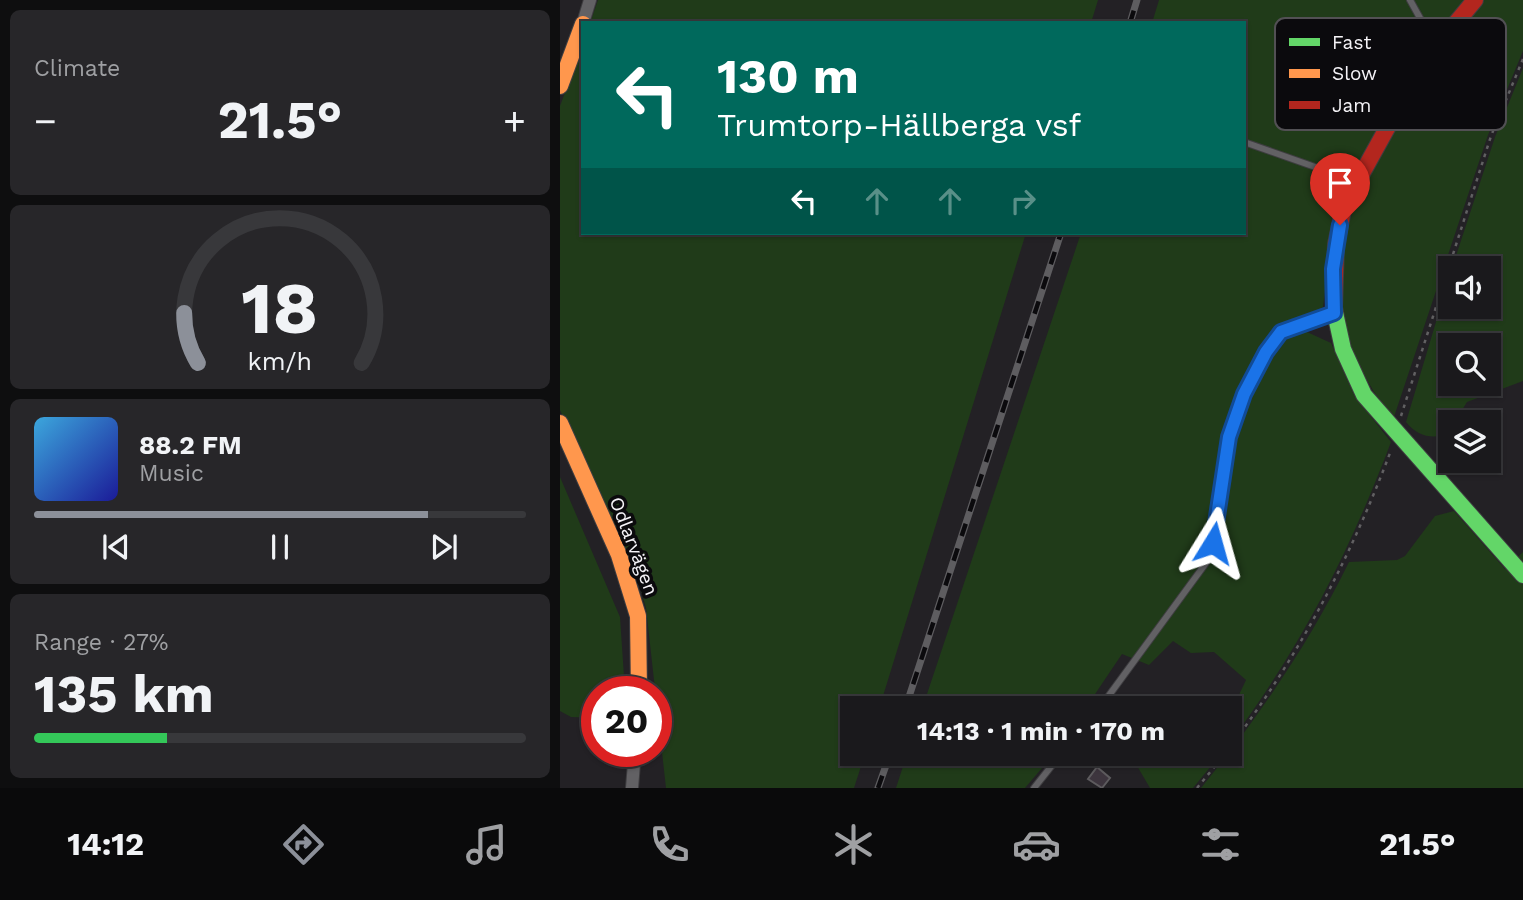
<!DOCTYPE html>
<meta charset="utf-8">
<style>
:root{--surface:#1a191c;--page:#272629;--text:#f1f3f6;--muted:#9fa0a3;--line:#38383b;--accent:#8c9099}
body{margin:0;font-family:"Work Sans",sans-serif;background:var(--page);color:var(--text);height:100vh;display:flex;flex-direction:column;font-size:26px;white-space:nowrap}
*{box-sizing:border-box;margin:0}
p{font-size:23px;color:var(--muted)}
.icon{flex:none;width:38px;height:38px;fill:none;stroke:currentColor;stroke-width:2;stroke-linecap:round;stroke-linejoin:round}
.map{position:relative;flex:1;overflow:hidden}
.side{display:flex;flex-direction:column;gap:10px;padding:10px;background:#0e0e0f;width:560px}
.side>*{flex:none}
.top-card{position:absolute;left:21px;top:21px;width:665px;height:214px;border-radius:0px;box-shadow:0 2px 5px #0004,0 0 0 2px var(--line);background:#00695c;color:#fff;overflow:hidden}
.fabs{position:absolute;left:878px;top:256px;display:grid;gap:14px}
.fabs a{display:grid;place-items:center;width:63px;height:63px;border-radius:0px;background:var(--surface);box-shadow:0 2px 5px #0004,0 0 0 2px var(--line);font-size:35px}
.speed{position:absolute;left:21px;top:676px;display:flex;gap:14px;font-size:35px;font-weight:700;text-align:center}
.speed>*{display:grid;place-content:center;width:91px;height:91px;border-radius:50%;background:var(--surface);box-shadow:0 2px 5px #0004,0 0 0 2px var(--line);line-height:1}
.speed .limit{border:10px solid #d22;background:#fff;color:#111}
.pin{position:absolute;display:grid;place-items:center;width:60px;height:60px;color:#fff;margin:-72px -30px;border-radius:50% 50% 50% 0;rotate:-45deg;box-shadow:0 0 7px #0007}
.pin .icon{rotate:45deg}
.me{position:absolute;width:77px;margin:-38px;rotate:8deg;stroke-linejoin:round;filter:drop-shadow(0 0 5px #0008)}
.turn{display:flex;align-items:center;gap:24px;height:147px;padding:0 21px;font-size:32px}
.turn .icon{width:91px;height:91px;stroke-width:2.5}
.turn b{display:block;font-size:49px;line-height:60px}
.lanes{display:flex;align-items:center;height:66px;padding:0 21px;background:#0003;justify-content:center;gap:35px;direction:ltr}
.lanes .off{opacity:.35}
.big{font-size:52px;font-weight:700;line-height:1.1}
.side .widget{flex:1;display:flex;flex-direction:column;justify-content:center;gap:10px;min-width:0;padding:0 24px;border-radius:10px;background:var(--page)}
.side .dial{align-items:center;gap:0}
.dial svg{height:182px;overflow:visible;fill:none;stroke:var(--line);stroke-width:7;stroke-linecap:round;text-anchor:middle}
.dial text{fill:var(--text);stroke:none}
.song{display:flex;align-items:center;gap:21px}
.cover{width:84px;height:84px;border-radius:10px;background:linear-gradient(135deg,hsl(200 70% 55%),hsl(240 70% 35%))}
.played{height:7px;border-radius:4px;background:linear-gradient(90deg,var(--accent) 80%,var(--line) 80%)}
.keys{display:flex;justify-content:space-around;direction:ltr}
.heat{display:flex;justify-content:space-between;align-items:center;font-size:38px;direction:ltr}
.charge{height:10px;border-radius:5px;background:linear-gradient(90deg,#34c759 27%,var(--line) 0)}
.trip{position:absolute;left:280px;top:696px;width:402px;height:70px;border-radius:0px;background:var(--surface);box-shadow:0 2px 5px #0004,0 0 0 2px var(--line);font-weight:700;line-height:70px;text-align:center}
.tab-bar{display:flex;height:112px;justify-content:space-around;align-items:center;background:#0a0a0b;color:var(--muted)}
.tab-bar .icon{width:49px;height:49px}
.tab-bar .current{color:var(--accent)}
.tab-bar b{font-size:32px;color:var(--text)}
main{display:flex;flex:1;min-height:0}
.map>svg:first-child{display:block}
.green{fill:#203b19;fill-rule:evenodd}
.building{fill:#3d353e;stroke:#5d5b5e;stroke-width:2}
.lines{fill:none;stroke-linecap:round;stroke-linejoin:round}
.lane-casing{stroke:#3e3d40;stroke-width:8}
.street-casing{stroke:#3e3d40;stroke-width:14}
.fast-casing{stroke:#3e3d40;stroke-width:18}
.slow-casing{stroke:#3e3d40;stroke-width:18}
.jam-casing{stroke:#3e3d40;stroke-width:18}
.path{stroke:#616062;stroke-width:2.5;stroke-dasharray:3.5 5;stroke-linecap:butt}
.lane{stroke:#626164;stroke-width:6}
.street{stroke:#626164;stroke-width:12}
.fast{stroke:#63d668;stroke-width:16}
.slow{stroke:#ff974d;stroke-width:16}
.jam{stroke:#b3261e;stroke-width:16}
.rail-casing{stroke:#5e5d60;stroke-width:7}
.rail{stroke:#0b0a0d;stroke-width:4.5;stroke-dasharray:13;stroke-linecap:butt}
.route-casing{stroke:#114b97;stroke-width:18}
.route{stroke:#1a73e8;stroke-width:12}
.labels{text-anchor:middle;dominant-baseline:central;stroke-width:7;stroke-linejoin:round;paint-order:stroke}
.street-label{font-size:19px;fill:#f6f4f8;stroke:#0b0a0d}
.key{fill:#0b0a0d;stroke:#525054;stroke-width:2}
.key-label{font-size:19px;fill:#f6f4f8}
</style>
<main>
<section class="side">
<div class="widget"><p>Climate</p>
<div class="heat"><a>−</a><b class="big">21.5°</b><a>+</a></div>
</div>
<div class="widget dial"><svg viewBox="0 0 100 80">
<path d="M14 69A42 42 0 1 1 86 69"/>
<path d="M14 69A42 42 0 0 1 8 47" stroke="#8c9099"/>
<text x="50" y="56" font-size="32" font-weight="700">18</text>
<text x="50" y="72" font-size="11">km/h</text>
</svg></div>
<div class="widget">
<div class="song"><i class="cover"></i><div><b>88.2 FM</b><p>Music</p></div></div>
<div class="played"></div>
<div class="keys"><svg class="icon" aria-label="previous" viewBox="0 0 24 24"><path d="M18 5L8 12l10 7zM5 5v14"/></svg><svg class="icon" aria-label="pause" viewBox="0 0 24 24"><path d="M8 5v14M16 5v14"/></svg><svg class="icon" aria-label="next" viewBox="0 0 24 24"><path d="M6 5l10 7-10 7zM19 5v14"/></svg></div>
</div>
<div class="widget"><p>Range · 27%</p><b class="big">135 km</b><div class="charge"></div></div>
</section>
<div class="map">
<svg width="963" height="788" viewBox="0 0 963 788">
<rect width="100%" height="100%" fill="#232125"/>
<path class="green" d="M38 0H538L531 23H30Z
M599 0H904L771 240 763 307 757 312 741 317 747 332 771 343 794 395 831 442C790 551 740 649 670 742V714L686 680 654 652 631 653 613 641 589 665 562 654 525 709H362L521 233H684V23H592Z
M924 0H963V51L928 135 833 420C807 384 782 341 779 295 772 200 866 70 924 0Z
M23 44V233H466L319 709H292V754H305L294 788H106L86 608 78 580 0 410V106Z
M963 68V381L907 402 902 410 901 422H891V433C873 440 858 437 846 422L891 272V306H929V268H892L935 137ZM891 345H929V383H891Z
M0 477 60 617 65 691H37V718L11 717 0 711Z
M894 511 945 569 963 552V788H641C697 719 749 644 789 562L837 560 845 556 875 516Z
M347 754H494L465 788H336Z
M570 754C577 754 587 753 593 754 611 759 627 772 644 754H661L633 788H590Z"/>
<path class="building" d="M537 767 550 778 542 788 528 779Z"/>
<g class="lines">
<defs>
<path id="lane" d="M850 0 875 45
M684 142 795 181
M539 709 646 563 657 523 669 437 684 395 706 352 721 332 772 313
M474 788 501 754"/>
<path id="street" d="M23 23 30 0
M72 788 75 751"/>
<path id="fast" d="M774 308 783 349 804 395 963 575"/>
<path id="slow" d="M0 86 23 24
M0 423 59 555 78 616 79 691"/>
<path id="jam" d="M774 308 776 244 784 206 847 92 876 47 915 0"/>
</defs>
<use href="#lane" class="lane-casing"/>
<use href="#street" class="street-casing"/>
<use href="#fast" class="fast-casing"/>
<use href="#slow" class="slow-casing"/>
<use href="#jam" class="jam-casing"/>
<path class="path" d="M841 416 931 136 963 59
M670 747C739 656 790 559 830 453
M637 788 665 754"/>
<use href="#lane" class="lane"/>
<use href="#street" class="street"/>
<use href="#fast" class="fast"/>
<use href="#slow" class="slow"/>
<use href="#jam" class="jam"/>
<defs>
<path id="rail" d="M570 23 577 0
M345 709 501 233
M318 788 330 754"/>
</defs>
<use href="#rail" class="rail-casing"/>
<use href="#rail" class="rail"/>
</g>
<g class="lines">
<defs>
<path id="route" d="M653 543 669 437 684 394 706 352 721 332 774 313 773 269 780 225"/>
</defs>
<use href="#route" class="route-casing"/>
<use href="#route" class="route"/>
</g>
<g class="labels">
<g class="street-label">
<text transform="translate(74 546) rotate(69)">Odlarvägen</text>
</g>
</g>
<rect x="715" y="18" width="231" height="112" rx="10" class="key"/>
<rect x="729" y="38" width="31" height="8" fill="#63d668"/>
<rect x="729" y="69" width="31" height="9" fill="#ff974d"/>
<rect x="729" y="101" width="31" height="8" fill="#b3261e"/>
<g class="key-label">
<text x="772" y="49">Fast</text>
<text x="772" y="80">Slow</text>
<text x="772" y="112">Jam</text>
</g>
</svg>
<div class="fabs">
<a><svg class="icon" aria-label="sound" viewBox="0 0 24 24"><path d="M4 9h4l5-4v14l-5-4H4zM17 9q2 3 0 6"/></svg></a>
<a><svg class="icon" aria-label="search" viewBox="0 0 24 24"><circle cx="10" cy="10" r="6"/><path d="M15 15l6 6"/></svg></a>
<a><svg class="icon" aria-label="layers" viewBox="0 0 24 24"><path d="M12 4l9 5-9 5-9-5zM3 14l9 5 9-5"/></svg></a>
</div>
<div class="speed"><div class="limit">20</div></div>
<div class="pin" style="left:780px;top:225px;background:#d93025"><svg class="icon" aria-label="arrive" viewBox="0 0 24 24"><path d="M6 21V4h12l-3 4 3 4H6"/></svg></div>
<svg class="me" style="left:653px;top:543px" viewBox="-20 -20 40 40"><path d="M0-17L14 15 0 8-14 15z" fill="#1a73e8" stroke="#fff" stroke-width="4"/></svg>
<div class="trip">14:13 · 1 min · 170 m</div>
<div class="top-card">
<div class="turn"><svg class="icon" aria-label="left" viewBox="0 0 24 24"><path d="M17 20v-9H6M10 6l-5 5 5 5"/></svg><div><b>130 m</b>Trumtorp-Hällberga vsf</div></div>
<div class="lanes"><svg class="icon" aria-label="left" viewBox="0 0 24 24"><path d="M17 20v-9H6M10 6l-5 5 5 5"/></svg><svg class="icon off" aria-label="ahead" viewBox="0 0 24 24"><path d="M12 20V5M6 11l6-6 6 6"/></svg><svg class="icon off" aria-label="ahead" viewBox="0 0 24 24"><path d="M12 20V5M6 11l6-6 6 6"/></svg><svg class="icon off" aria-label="right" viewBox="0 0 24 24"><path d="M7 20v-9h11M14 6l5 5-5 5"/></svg></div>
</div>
</div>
</main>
<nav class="tab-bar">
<b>14:12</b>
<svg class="icon current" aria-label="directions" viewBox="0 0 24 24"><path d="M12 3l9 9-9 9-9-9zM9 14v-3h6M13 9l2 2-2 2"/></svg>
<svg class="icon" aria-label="music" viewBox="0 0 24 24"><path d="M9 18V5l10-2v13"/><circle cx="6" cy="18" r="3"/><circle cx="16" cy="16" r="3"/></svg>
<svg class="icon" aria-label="phone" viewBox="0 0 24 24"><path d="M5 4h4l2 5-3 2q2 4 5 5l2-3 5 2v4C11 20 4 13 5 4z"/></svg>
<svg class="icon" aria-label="climate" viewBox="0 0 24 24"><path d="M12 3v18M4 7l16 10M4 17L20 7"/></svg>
<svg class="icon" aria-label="car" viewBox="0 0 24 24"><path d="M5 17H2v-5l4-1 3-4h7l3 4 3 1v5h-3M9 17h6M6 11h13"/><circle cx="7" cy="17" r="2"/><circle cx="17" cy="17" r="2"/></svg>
<svg class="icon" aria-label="filters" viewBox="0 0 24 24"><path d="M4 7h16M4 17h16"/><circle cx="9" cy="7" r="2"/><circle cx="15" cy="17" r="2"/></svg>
<b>21.5°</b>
</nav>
